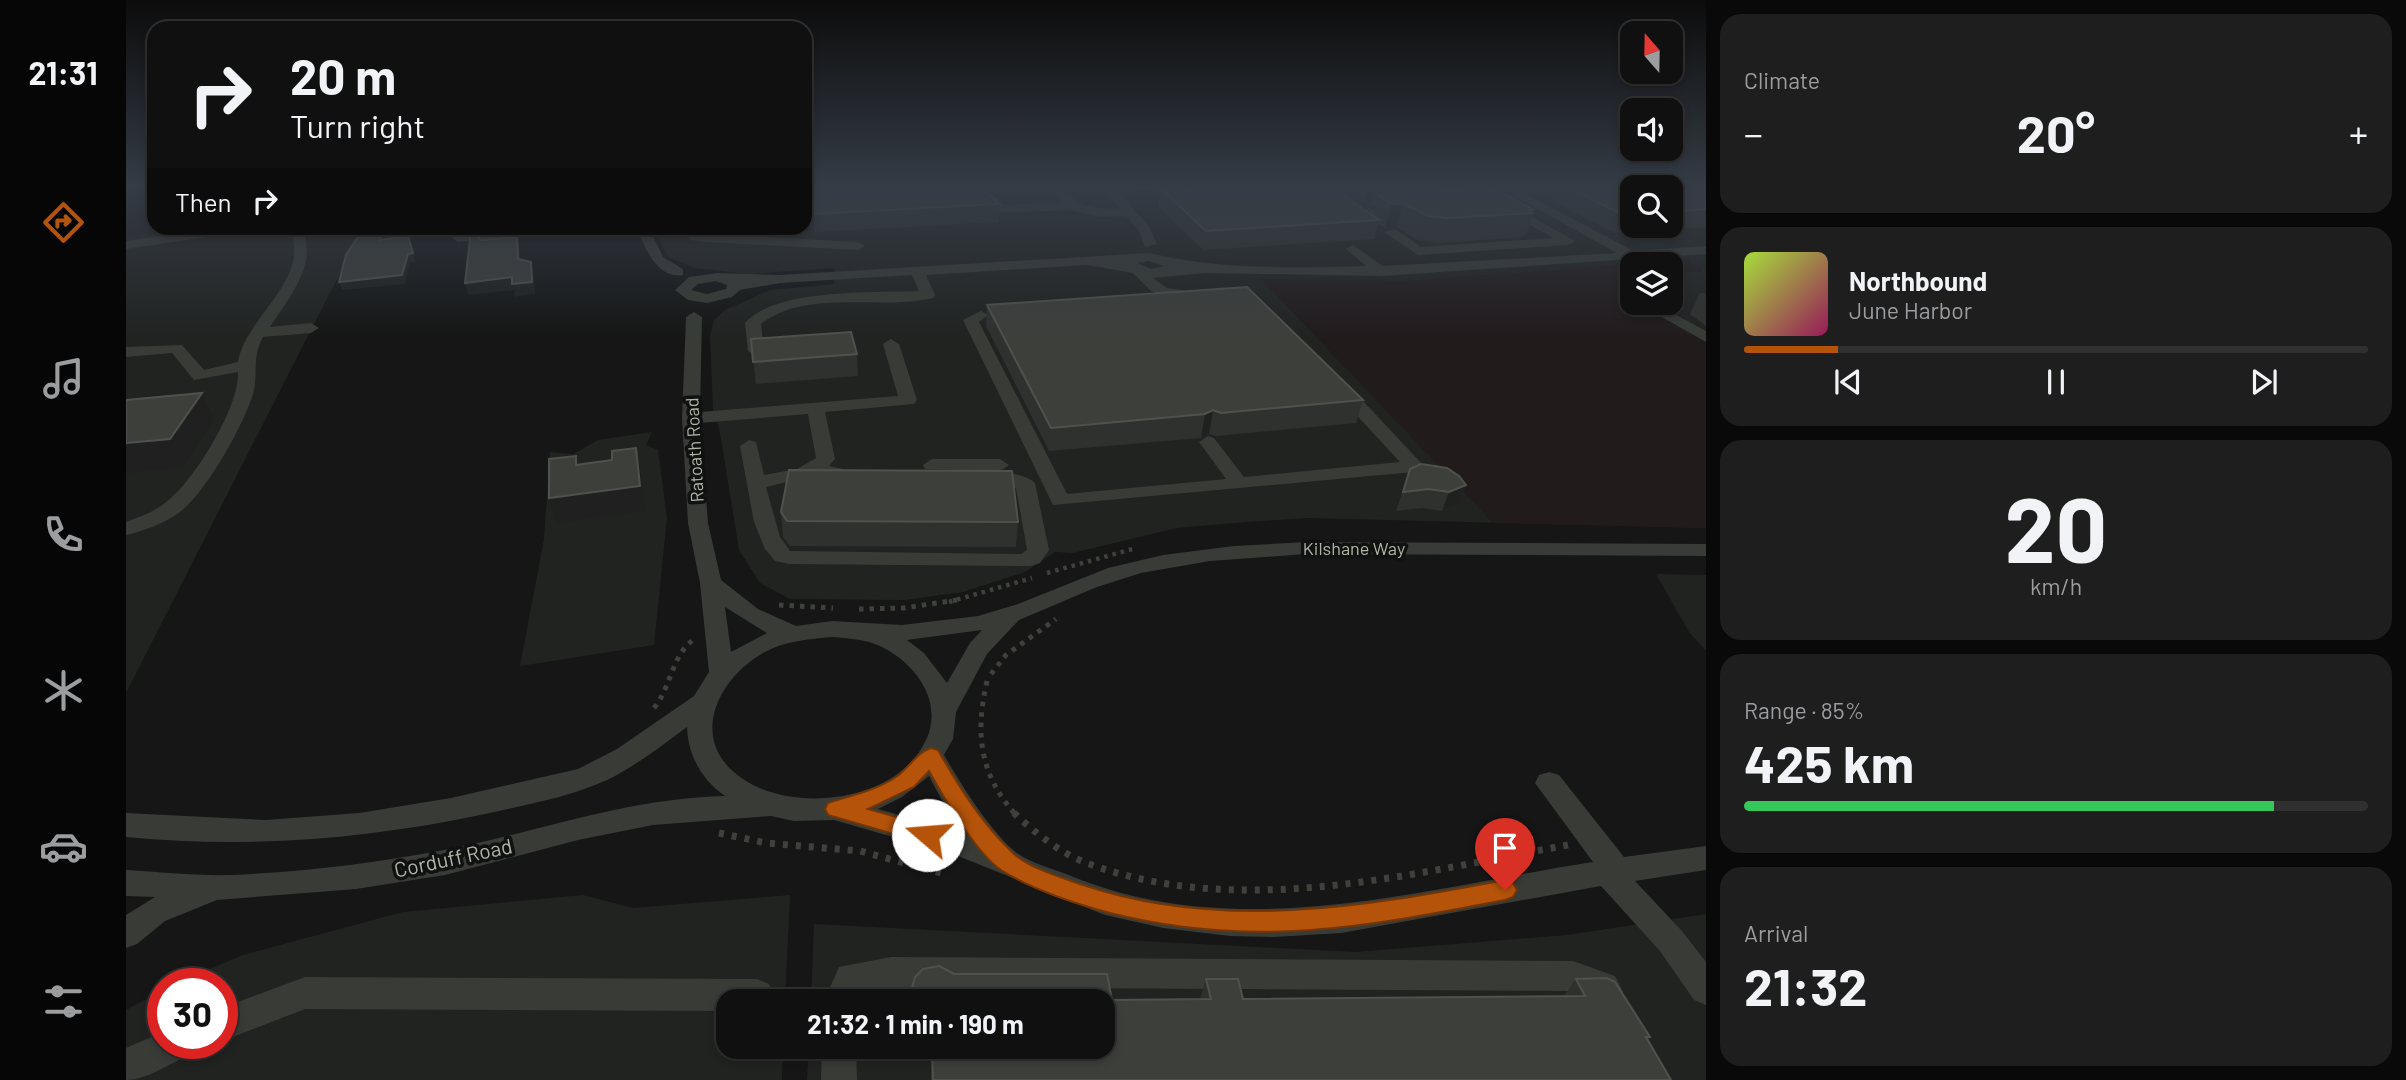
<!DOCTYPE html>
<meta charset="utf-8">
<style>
:root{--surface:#101010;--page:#1e1e1e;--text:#f1f3f6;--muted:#9c9d9f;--line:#303030;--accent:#b45309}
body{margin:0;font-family:Barlow,sans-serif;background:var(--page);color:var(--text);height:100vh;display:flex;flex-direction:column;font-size:26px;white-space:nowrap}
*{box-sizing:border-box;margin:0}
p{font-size:23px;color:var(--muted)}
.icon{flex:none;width:38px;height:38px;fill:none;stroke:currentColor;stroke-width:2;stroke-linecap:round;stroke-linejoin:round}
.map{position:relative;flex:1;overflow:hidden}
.sheet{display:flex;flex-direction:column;gap:14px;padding:14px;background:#090909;width:700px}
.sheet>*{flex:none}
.hud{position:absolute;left:21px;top:21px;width:665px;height:214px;border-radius:21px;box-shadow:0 4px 10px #0003,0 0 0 2px var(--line);background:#101010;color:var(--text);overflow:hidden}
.needle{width:46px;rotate:340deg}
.controls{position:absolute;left:1494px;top:21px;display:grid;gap:14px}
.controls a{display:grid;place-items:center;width:63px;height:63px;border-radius:14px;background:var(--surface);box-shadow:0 4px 10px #0003,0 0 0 2px var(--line);font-size:35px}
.speed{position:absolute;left:21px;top:968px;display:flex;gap:14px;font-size:35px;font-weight:700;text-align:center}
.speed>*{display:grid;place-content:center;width:91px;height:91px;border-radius:50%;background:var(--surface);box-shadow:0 4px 10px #0003,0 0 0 2px var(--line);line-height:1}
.speed .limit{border:10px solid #d22;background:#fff;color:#111}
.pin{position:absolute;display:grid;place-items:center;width:60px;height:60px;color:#fff;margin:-72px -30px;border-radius:50% 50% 50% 0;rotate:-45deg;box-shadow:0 0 7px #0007}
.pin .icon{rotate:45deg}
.me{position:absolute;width:77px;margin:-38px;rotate:288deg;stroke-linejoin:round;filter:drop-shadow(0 0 5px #0008)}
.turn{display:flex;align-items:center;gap:24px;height:147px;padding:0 28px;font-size:32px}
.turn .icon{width:91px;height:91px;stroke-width:2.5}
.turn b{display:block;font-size:49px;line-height:60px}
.then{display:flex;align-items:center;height:66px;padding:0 28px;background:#0003;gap:14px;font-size:26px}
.big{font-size:52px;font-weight:700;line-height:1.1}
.sheet .tile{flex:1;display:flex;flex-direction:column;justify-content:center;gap:10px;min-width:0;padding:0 24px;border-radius:21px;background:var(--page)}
.sheet .dial{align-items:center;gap:0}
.dial b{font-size:91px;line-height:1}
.song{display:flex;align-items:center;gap:21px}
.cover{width:84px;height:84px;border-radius:10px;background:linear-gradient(135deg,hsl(80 70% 55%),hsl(330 70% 35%))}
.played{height:7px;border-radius:4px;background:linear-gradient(90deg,var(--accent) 15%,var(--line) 15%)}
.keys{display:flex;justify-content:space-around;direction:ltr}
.heat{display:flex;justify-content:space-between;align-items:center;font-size:38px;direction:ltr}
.charge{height:10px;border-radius:5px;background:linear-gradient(90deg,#34c759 85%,var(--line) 0)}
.trip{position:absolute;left:590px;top:989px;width:399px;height:70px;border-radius:21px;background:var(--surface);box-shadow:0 4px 10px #0003,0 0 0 2px var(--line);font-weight:700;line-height:70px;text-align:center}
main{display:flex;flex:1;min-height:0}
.menu{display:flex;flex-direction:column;width:126px;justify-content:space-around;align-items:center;background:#060606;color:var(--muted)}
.menu .icon{width:49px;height:49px}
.menu .active{color:var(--accent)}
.menu b{font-size:32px;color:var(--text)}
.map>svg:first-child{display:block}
.built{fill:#212321;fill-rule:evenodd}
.green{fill:#211b1c}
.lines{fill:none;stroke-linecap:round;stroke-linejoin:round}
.path-far3{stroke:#3f423c;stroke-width:2.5;stroke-dasharray:2 3.5;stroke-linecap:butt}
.path-far2{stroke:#3f423c;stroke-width:4.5;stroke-dasharray:3.5 5;stroke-linecap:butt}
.path-far1{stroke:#3f423c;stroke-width:5;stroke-dasharray:4.5 6;stroke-linecap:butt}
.path{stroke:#3f423c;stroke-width:7;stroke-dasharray:5 8;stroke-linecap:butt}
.minor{fill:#383b36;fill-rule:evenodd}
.wall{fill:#2f312e;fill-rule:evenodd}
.shaded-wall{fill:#1f201f}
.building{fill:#3d3f3b;stroke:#4f524c;stroke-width:2}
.route{fill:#b45309;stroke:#753606;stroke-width:2}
.labels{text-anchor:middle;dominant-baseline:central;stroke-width:7;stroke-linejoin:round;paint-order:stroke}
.street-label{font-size:18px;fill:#b0b6a7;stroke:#101110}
.near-street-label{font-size:21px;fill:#b0b6a7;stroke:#101110}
</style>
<main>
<nav class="menu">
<b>21:31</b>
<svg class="icon active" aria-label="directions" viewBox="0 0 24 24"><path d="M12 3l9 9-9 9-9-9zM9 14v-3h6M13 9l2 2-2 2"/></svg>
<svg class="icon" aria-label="music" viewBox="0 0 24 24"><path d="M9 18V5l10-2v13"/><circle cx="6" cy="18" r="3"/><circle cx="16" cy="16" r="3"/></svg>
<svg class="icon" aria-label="phone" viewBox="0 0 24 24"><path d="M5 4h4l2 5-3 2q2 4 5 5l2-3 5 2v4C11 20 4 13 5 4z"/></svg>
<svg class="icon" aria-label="climate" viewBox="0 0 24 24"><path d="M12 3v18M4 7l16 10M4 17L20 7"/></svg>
<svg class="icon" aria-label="car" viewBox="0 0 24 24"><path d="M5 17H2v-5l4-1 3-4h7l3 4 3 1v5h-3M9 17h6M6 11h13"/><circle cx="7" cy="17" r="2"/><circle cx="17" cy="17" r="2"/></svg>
<svg class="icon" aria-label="filters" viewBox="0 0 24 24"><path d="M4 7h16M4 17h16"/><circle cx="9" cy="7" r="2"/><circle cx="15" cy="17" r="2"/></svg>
</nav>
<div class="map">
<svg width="1580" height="1080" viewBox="0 0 1580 1080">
<rect width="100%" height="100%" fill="#151615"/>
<path class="built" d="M679 187H1552L1580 199V528L1182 518 1121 522 1050 528 947 553 929 552 899 572 837 592 779 600 664 599 634 583 613 550 594 433 587 409 584 336 588 320 599 310 644 290 708 284 709 268 621 274 569 268 542 257 528 228H679ZM1507 187H1545V226H1507ZM1507 264H1545V303H1507Z
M54 228H242L214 273 0 693V236Z
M526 432 520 445 532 450 541 518 528 645 394 666 418 539 424 452 447 454 472 440Z
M1530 574 1580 575V651L1563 632Z
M457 895 507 908 664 895 659 1001H602V1046L657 1047 656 1080H0V1010L37 990V1043H96V984L51 983 117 955 277 912Z
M1580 914V1080H681L683 1047 976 1046V1001H685L688 924 1229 952 1441 935Z"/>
<path class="green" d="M0 187H28V228H54L0 236Z
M1555 258 1576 269 1575 272H1555L1545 268V264H1507V303L1545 302 1557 311 1545 312 1580 334V528L1367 523 1135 279 1280 281 1492 265Z"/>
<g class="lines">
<path class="path-far3" d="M1492 270 1507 281"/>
<path class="path-far2" d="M921 573 1010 548
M823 602 906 578"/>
<path class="path-far1" d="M653 605 707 608
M733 609 778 608 831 600
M865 674 880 655 930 619
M861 681C849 733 853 774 890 815
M528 708C546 686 545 654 570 638"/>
<path class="path" d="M888 813C907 831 934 853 958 862 1112 921 1287 873 1442 845
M593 833 640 843 734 851 815 873"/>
<path class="minor" d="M924 187H936C953 208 968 209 994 209L975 187H1030L1024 190 992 192 1023 226 1031 244 1019 247 1013 230 1000 216 972 217 945 210 869 213 863 209 869 205 936 203Z
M1339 187H1353L1449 241 1442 245 1292 255 1258 232 1269 229 1295 247 1427 238Z
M1372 187H1386L1508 251 1580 246V254L1256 276 1079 273 1027 278 1041 288 1071 292 1073 295 1066 299 1038 296 1025 291 1007 273 961 265 800 275 809 295 807 298C753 311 682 288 635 324L638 351 630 356 622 351 619 323C649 288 749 293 793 291L786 275 654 283 614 290 606 297 581 303 562 300 549 290 563 277 591 273 654 275 1023 253C1095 270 1167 268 1240 266L1220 249 1227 245 1257 266 1491 253ZM1023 261 1038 266 1025 269 1011 263ZM590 281 601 285 600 289 581 294 565 290 572 284Z
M1235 203 1256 215V221H1248L1231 210 1229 207Z
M92 228H120L114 232 0 249V241Z
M163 228H175C194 262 162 299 144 327L185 323 193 328 185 333 137 337C125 359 133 373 127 394 117 426 81 491 54 512 39 523 18 531 0 535V522C13 517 28 512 39 503 67 483 114 406 112 372L68 380 46 353 0 357V347L56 345 78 370 112 362C119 317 188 278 163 228Z
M392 228H428L422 232 332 242 326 238 332 234Z
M511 228H523L537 257 557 269V275C530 279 519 247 511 228Z
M555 228H568L578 234 732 242 739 246 732 250 578 242 565 240Z
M1511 303H1528L1580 331V342Z
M855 311 862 315 853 322 941 494 1100 479 1073 442 1082 436 1088 438 1118 477 1274 462 1210 393 1208 389 1210 385H1222L1298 466 1288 472 927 505 837 320Z
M568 312 576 317 574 412 772 396 757 344 765 339 773 344 791 400 788 404 699 412 709 459 703 466 731 472 734 476 731 480 724 482 690 475 640 487 654 537 664 551 895 554 901 550 890 488 854 482 851 478C861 468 900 473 909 483L923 550 914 563 905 566 663 564 649 561 639 549 628 522 614 446 623 440 630 442 638 475 671 469 690 458 682 414 574 423 582 523 595 580 632 609 670 626 706 621 776 625 852 616 892 604 982 568 1037 555 1108 546 1180 542 1580 544V556L1180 554 1084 561 1015 573 971 587 893 620 861 654 830 712 827 739 818 755C835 784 865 833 891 853 906 864 932 870 950 878 1117 944 1298 888 1467 862L1409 783 1413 775 1423 772 1433 775 1498 857 1580 846V870L1509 881 1556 931 1580 962V1005L1568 1000 1534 951 1475 886 1215 933 1149 937 1104 936 1037 928 979 915 832 856 708 820 668 821 645 816 527 825 452 840 319 875 230 889 91 900 39 921 11 944 0 948V915L29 897 0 896V870C35 872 71 876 106 875 176 872 249 863 318 850 412 832 502 798 599 796 576 780 562 756 561 727 535 746 510 766 481 780 444 797 403 804 364 813 243 839 123 849 0 837V813L140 820 233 813 325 798 452 769 491 749 568 696 583 672 574 583 562 523 556 418 560 317ZM599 607 641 633 605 652ZM856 630 844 643 821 683 798 653 781 640ZM706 637C718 638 731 639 743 642 783 654 820 698 800 740 772 802 668 814 617 779 561 742 590 679 639 652 659 641 683 639 706 637ZM803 776 822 812 841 834 752 809 776 797Z
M806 459H874L883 465 874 471 799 469 797 465Z
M765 957 1447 961 1489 976 1497 992 1492 1003 1480 1008 1447 991 765 987 736 992 732 1001H698L713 967Z
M179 977 631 979 643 984 648 995 645 1001H602V1011L179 1009 96 1041V1008Z
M37 1032V1043H69L64 1055C44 1063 21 1080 0 1080V1048Z
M696 1046H730L731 1080H695Z"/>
</g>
<path class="wall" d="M681 187H864V194L874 204 873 222 689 232Z
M1114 187H1346L1345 190 1408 210 1400 235H1398L1397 237 1314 243 1294 241 1270 227 1259 228 1252 224 1248 239 1077 250 1032 207 1035 189 1057 190ZM1244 206H1250L1247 216 1239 210Z
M1429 187H1580V227L1489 233 1424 200ZM1507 187H1545V226H1507Z
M1574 293H1580V326L1564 314Z
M861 305 1237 400 1230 423 1090 436 1083 434 1075 438 923 451 860 326Z
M625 339 731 354 732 376 630 384Z
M1284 469 1340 485 1333 504 1316 511 1296 508 1270 511Z
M655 512 892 522 890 547 664 546 657 537Z
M828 974 986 1000 1074 999 1080 979 1117 999 1438 996 1450 979 1524 1037 1522 1040 1545 1080H805V1046H976V1001H786V988Z"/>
<path class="shaded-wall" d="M1247 187H1249L1244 206 1236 212 1241 191Z
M1277 203 1270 227 1259 228 1265 204Z
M260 228H262L264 233 256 249 253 240Z
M282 236 289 262H284L279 284 216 290 213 282Z
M391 237 394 249V272L392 259Z
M405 262 408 274 409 294 389 297 388 290 342 295 339 283Z
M76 393 88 420 58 467 0 473V443Z
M1087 410 1083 434 1075 438 1079 414Z
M510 448 515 472 519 511 430 523 423 498Z
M1340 485 1333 504 1316 511 1323 492Z"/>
<path class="building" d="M683 187H864L861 192 874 204 688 214Z
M1087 187H1205L1253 220 1080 231 1035 189 1057 190Z
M1234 187H1247L1241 191Z
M1441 187H1580V209L1545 212V187H1507V214L1497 215Z
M1370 189 1408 210H1402L1406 213 1321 218 1302 216 1277 203 1265 204 1252 195Z
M238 228H260L253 240 282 236 287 253 282 254 276 275 213 282 220 255Z
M345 231 356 240 391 237 392 259 405 262 406 282 386 284V277L339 283Z
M1121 287 1237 400 1095 413 1087 410 1079 414 925 428 861 305Z
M725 332 731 354 627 362 625 339Z
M76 393 44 439 0 443V400Z
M510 448 514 486 423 498V459L450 456V465L486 460V451Z
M1295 464 1321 468 1333 476 1340 485 1323 492 1302 489 1277 492 1284 469Z
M663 470 886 471 892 522 661 521 655 512Z
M813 966 828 974H981L986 1000 1085 999 1080 979H1112L1117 999 1459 996 1450 979 1481 978 1489 982 1524 1037H1520L1545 1080H807L806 1046H976V1001H792L786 988 789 977 797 969Z"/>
<linearGradient id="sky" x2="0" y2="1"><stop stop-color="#0c0c0c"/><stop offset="0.55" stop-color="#353c46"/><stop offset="1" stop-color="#353c46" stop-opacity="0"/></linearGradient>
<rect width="1580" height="338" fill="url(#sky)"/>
<path class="route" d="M805 748 812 750C833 787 856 824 887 853 903 868 934 877 954 884 1095 932 1237 907 1379 880L1387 883 1391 890 1387 897 1379 900C1239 927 1126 949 984 913 947 903 907 890 875 870 851 854 817 797 803 771L788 787 742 809 810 828 813 835 810 841 802 844 702 815 699 809 702 803C726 795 749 791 770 777 783 768 790 753 805 748Z"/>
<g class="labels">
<g class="street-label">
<text transform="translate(568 450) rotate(-93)">Ratoath Road</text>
<text x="1228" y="548">Kilshane Way</text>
</g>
<g class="near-street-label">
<text transform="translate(327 857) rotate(-12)">Corduff Road</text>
</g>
</g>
</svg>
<div class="controls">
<a><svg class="needle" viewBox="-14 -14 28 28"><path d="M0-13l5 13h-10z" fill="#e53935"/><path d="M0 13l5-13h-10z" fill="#9c9d9f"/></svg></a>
<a><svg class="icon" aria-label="sound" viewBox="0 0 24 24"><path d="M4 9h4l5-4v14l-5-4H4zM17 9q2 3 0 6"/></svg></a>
<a><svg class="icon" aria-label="search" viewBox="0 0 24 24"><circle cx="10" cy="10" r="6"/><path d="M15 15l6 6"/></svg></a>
<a><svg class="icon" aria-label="layers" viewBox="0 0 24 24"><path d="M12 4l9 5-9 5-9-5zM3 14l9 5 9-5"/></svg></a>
</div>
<div class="speed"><div class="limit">30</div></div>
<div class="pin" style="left:1379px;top:890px;background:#d93025"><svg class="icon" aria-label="arrive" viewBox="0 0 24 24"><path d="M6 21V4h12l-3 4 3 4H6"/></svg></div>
<svg class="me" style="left:802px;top:835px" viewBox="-20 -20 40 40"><circle r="19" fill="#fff"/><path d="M0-13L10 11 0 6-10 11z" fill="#b45309"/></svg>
<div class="trip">21:32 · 1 min · 190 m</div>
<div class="hud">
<div class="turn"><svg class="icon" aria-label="right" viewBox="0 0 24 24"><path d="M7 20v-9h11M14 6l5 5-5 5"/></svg><div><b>20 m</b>Turn right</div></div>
<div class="then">Then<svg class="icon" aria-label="right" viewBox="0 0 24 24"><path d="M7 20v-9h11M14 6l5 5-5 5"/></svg></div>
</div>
</div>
<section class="sheet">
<div class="tile"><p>Climate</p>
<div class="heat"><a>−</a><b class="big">20°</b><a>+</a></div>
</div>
<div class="tile">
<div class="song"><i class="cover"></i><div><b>Northbound</b><p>June Harbor</p></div></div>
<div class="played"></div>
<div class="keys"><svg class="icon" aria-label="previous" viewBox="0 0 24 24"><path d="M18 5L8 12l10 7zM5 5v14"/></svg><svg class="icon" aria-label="pause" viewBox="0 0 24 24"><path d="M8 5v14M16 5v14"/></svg><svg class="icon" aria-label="next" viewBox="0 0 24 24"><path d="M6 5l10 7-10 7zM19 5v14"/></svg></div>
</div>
<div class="tile dial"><b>20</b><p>km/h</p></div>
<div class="tile"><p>Range · 85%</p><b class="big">425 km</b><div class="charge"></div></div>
<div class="tile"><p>Arrival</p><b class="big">21:32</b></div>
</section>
</main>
